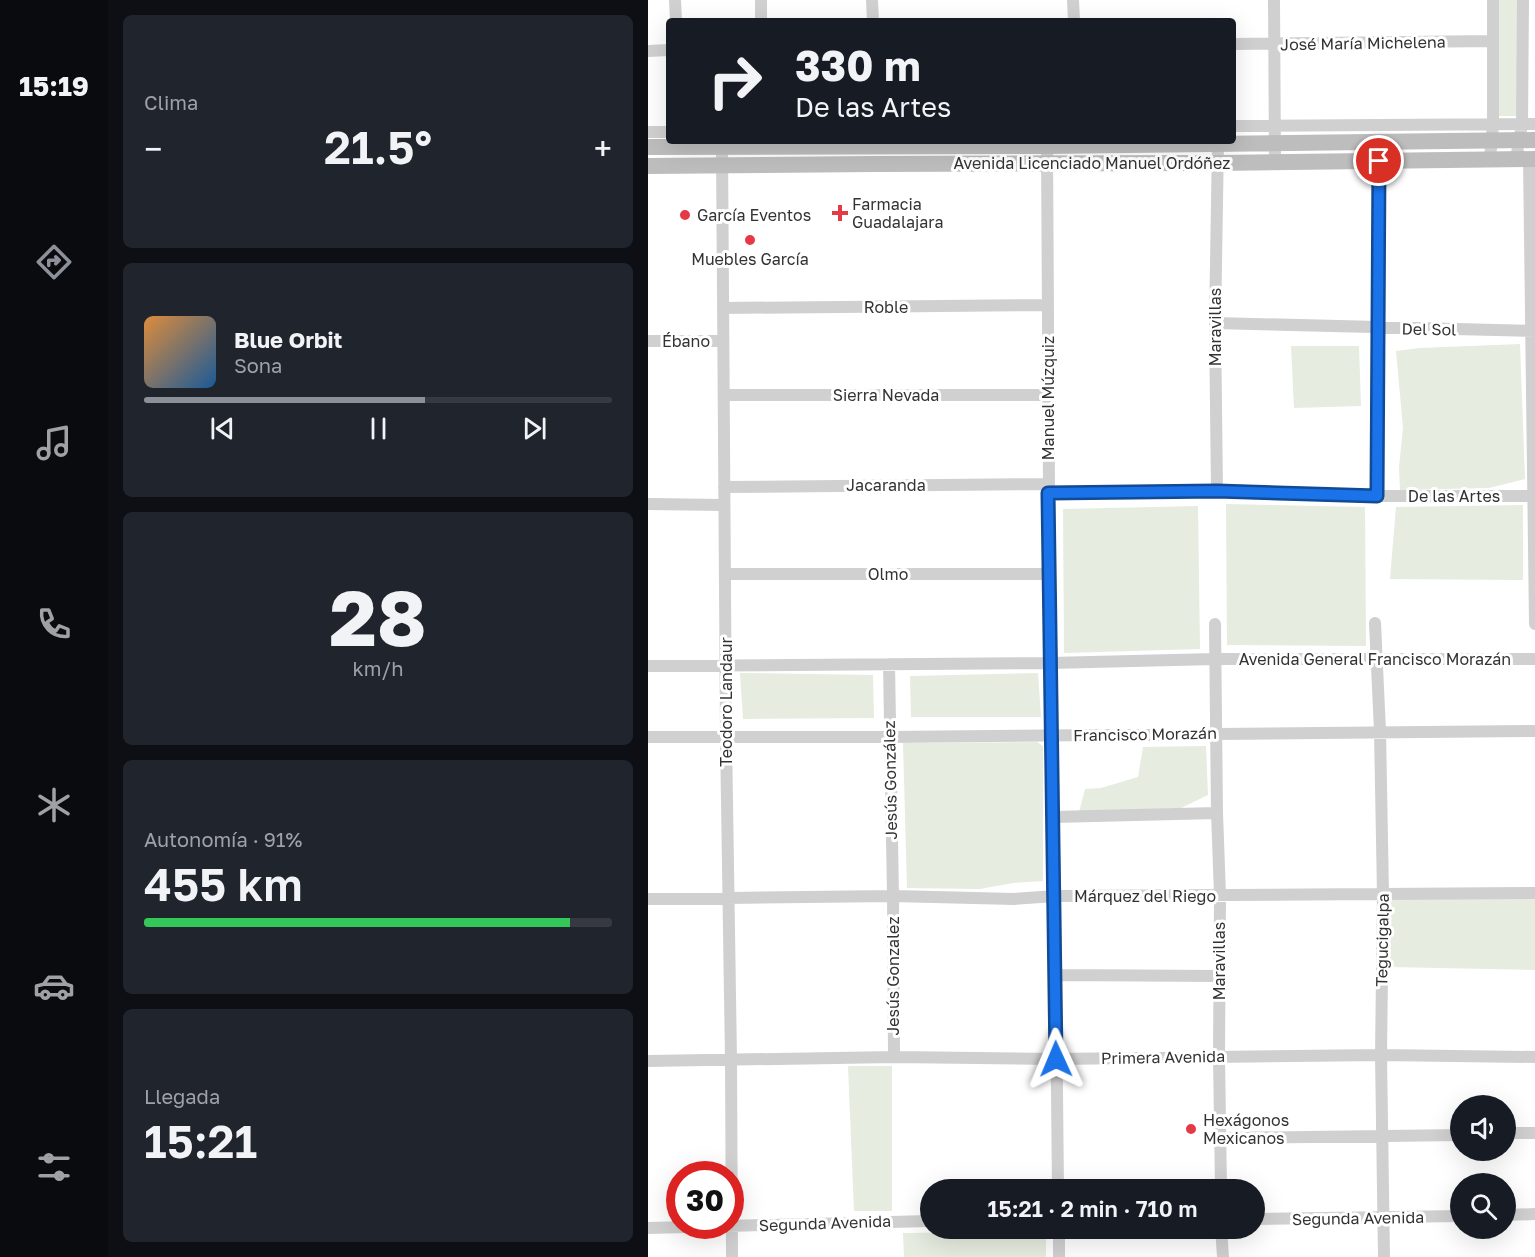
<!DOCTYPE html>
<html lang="es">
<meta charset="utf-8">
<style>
:root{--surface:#171b24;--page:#20242c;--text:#f1f3f6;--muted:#9ea1a6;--line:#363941;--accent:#8c9099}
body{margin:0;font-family:"Golos Text",sans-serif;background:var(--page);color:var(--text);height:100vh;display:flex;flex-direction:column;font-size:22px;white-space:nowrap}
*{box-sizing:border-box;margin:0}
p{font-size:20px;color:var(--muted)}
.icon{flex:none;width:33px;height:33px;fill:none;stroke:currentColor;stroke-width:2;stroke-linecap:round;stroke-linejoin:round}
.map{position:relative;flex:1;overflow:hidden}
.sheet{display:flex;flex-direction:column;gap:15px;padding:15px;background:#0d0f14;width:540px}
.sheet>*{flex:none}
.guide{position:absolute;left:18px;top:18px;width:570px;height:126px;border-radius:6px;box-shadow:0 6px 24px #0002;background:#171b24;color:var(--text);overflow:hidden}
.controls{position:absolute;left:802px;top:1095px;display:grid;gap:12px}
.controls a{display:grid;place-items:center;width:66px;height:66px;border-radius:50%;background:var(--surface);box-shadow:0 6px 24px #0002;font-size:30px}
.speed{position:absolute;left:18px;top:1161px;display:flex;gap:12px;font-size:30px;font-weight:700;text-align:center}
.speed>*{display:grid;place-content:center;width:78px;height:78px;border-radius:50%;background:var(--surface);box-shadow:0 6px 24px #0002;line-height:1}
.speed .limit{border:9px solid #d22;background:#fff;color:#111}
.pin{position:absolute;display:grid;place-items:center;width:51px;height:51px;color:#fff;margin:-26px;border:3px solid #fff;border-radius:50%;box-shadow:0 2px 6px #0007}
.me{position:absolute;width:66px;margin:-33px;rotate:359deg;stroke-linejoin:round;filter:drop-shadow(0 0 4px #0008)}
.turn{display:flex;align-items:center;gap:21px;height:126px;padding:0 30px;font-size:27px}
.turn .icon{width:78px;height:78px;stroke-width:2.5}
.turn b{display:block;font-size:42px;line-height:51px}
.big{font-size:45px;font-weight:600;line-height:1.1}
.sheet .widget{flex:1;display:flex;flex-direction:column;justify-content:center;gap:9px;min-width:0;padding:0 21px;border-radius:9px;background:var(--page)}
.sheet .dial{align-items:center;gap:0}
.dial b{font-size:78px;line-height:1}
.song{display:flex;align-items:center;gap:18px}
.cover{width:72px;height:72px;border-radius:9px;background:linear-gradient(135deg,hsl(30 70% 55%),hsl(210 70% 35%))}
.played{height:6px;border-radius:3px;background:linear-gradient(90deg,var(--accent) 60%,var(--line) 60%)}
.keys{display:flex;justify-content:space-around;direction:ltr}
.heat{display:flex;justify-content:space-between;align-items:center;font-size:33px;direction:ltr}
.charge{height:9px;border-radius:4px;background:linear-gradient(90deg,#34c759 91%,var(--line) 0)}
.trip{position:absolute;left:272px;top:1179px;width:345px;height:60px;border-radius:30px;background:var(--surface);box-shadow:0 6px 24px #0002;font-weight:600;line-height:60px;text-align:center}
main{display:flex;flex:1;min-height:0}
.tab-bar{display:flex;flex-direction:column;width:108px;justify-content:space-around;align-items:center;background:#090b0e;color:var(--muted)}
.tab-bar .icon{width:42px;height:42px}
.tab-bar .selected{color:var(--accent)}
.tab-bar b{font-size:27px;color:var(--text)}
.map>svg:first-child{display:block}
.green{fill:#e6ecdf}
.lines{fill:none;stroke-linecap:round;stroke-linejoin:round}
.minor{stroke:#d0d0d0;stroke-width:12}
.secondary{stroke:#bdbdbd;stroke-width:16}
.route-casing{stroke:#114b97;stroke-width:15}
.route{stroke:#1a73e8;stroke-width:10}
.poi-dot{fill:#e63946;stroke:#fff;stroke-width:2}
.labels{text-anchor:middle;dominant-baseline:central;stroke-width:6;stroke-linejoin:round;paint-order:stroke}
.street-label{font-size:16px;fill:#333;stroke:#fff}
.poi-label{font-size:16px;fill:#333;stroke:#fff;text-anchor:start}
</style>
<main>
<nav class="tab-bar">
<b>15:19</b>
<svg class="icon selected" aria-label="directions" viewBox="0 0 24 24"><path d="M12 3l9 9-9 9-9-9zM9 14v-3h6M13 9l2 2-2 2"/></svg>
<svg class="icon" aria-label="music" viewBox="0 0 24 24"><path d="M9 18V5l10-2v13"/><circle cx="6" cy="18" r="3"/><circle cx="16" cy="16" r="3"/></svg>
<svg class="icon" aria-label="phone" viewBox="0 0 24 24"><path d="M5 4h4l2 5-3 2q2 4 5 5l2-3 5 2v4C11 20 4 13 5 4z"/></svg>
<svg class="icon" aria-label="climate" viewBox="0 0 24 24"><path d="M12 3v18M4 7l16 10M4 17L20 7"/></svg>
<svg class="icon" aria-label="car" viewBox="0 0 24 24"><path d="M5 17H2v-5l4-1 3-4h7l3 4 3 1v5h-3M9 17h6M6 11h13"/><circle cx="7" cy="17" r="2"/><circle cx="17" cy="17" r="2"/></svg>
<svg class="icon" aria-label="filters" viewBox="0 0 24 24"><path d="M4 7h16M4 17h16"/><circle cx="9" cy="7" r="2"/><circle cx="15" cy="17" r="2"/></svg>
</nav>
<section class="sheet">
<div class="widget"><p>Clima</p>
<div class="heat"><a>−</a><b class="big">21.5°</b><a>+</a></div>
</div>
<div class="widget">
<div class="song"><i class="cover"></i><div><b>Blue Orbit</b><p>Sona</p></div></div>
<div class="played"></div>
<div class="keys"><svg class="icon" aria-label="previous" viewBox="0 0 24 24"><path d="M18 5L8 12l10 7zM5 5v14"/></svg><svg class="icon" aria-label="pause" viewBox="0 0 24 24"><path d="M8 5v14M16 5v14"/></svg><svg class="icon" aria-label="next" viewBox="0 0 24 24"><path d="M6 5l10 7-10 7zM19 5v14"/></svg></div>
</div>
<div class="widget dial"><b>28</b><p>km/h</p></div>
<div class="widget"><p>Autonomía · 91%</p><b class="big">455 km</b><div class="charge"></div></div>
<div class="widget"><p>Llegada</p><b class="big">15:21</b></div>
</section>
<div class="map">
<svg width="887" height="1257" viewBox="0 0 887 1257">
<rect width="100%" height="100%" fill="#fff"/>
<path class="green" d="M847 0H870V116H848Z
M872 344 877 479 841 488 752 490 751 467 755 428 748 351 772 348Z
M643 346H711L713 406 646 408Z
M578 504 717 507 718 646 579 645Z
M875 505V580L742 579 748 507Z
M550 506 552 649 416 653 415 509Z
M92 673 225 675 226 718 95 719Z
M390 673 393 717H263L262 676Z
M389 742 395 746V881L365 883 332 889 259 888 255 743Z
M558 746 560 795 533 808 431 812 437 789 453 788 490 777 495 747Z
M887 898V970L741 967V899Z
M200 1066H244V1211H206Z
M398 1231V1257H256L255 1233Z"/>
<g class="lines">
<path class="minor" d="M27 0 28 21
M113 0V21
M224 0 225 21
M425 0 426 21
M626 0 627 163
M585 44 845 41
M0 51 21 50
M585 126 887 124
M0 132H21
M74 146 78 736 83 1060 84 1257
M399 146 402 663 407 896 410 1190
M842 159 845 125V0
M868 159 874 124 875 0
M881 159 887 624
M75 308 400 305
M567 323 887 331
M0 341H75
M76 395H401
M76 487 400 484
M569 491 567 323 570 143
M401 493 569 491 729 496H887
M729 496 731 161
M0 504 76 505
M77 574H402
M727 623 732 731 735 894 733 1055 736 1257
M567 624 569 813 572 895 571 1056 573 1190
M241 664 245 896 246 1057
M0 666 402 663 567 659H887
M0 737H241L887 731
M405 817 569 813
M0 899 245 896 366 899 407 896 887 893
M408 975 571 976
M0 1061 246 1057 408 1059 733 1055 887 1057
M858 1133H887
M572 1138 813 1135
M858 1215 887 1214
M606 1219 813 1216
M0 1228 282 1221
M411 1228V1257
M573 1228 575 1257"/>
<path class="secondary" d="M0 147 399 146 887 140
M0 166 227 164 569 163 887 159"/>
</g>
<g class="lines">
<defs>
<path id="route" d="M408 1059 400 493 569 491 729 496 731 161"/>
</defs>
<use href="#route" class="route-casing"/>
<use href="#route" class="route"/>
</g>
<g class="poi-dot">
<path d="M189 204h6v6h6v6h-6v6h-6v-6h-6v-6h6z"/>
<circle cx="37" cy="215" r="6"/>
<circle cx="102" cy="240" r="6"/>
<circle cx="543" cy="1129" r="6"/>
</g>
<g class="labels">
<g class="street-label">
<text transform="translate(715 43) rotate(-1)">José María Michelena</text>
<text x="444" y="163">Avenida Licenciado Manuel Ordóñez</text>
<text x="238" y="307">Roble</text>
<text transform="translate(567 327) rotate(-90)">Maravillas</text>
<text transform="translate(781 329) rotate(1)">Del Sol</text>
<text x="38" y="341">Ébano</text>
<text x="238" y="395">Sierra Nevada</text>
<text transform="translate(400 398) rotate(-90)">Manuel Múzquiz</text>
<text x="238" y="485">Jacaranda</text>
<text x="806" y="496">De las Artes</text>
<text x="240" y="574">Olmo</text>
<text x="727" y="659">Avenida General Francisco Morazán</text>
<text transform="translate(78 702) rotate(-90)">Teodoro Landaur</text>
<text transform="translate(497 734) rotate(-1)">Francisco Morazán</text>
<text transform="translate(242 780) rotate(-91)">Jesús González</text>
<text x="497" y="896">Márquez del Riego</text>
<text transform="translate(734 940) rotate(-89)">Tegucigalpa</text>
<text transform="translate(571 961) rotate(-90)">Maravillas</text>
<text transform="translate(245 976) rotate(-90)">Jesús Gonzalez</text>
<text transform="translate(515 1057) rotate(-1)">Primera Avenida</text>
<text transform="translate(710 1218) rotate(-1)">Segunda Avenida</text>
<text transform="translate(177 1223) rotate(-2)">Segunda Avenida</text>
</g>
<g class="poi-label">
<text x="204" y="204">Farmacia<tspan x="204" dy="18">Guadalajara</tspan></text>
<text x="49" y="215">García Eventos</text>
<text x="102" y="259" text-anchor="middle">Muebles García</text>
<text x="555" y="1120">Hexágonos<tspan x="555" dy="18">Mexicanos</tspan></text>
</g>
</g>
</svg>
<div class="controls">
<a><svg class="icon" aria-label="sound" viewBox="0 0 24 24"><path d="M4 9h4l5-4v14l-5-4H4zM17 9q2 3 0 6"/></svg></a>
<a><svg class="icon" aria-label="search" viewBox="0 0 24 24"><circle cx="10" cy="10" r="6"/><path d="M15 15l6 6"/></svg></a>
</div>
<div class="speed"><div class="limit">30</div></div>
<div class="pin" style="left:731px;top:161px;background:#d93025"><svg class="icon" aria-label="arrive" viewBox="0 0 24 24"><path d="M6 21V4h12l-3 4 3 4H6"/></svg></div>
<svg class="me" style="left:408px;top:1059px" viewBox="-20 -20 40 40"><path d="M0-17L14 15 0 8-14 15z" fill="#1a73e8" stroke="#fff" stroke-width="4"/></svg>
<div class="trip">15:21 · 2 min · 710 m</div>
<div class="guide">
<div class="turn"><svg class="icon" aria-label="right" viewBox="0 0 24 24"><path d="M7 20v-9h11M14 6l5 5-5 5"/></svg><div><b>330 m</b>De las Artes</div></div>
</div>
</div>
</main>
